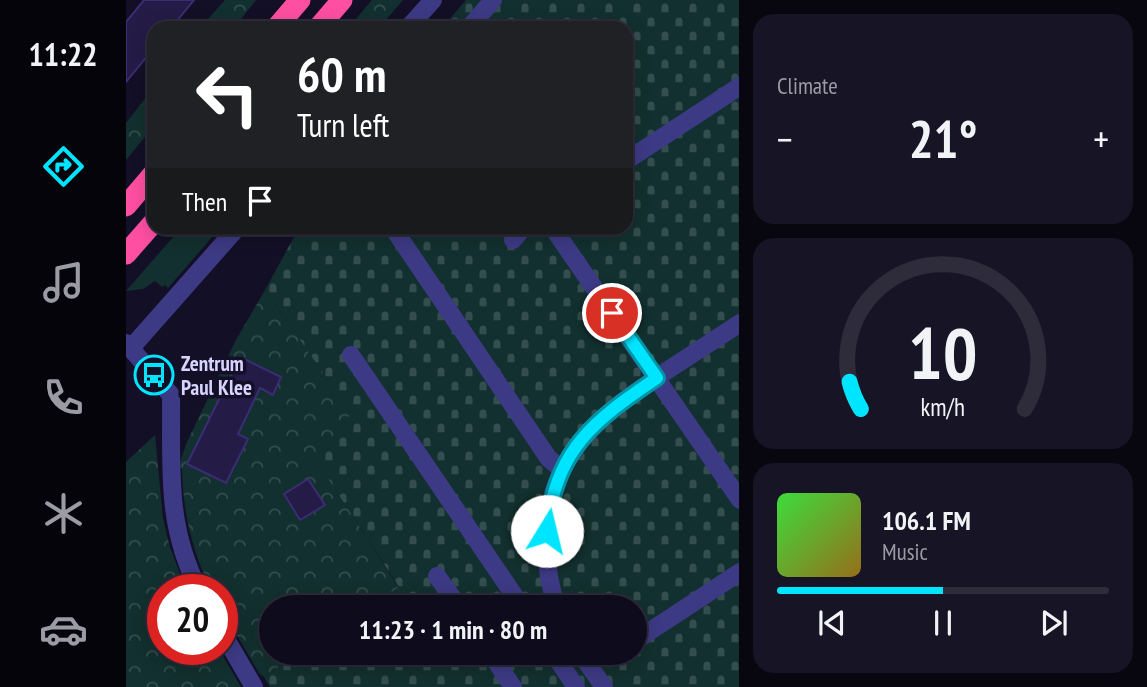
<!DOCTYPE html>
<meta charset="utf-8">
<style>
:root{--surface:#0e0b1c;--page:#171425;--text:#f1f3f6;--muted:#9b9ba3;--line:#2e2b3b;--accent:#00e5ff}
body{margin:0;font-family:"PT Sans Narrow",sans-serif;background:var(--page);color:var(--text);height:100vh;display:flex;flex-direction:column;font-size:26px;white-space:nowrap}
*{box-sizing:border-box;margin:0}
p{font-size:23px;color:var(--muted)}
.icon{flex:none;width:38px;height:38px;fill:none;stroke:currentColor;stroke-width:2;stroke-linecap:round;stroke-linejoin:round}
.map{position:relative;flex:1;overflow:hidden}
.side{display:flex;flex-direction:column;gap:14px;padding:14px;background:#08060f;width:408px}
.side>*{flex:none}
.banner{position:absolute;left:21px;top:21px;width:486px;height:214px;border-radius:21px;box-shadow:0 4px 18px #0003,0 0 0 2px var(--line);background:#202124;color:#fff;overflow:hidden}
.speed{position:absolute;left:21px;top:574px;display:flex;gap:14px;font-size:35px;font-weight:700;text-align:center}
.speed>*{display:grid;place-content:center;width:91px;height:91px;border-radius:50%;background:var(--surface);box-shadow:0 4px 18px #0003,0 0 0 2px var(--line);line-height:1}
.speed .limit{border:10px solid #d22;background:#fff;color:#111}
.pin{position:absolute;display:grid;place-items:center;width:60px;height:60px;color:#fff;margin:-30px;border:4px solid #fff;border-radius:50%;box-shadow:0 2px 7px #0007}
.me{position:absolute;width:77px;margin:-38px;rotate:9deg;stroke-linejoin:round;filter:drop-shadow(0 0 5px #0008)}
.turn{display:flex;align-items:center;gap:24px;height:147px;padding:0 35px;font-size:32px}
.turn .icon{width:91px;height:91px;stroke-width:2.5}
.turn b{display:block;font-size:49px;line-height:60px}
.then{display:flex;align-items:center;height:66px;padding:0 35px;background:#0003;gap:14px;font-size:26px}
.big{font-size:52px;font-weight:600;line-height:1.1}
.side .card{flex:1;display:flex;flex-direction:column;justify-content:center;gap:10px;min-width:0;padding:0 24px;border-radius:21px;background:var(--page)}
.side .dial{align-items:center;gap:0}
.dial svg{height:182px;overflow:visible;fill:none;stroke:var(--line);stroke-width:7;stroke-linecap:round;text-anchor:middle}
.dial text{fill:var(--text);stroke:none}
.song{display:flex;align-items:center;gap:21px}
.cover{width:84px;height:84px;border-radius:10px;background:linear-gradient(135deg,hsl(120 70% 55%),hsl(40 70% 35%))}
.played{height:7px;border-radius:4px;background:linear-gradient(90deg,var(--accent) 50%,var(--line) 50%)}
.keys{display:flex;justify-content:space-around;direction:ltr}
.heat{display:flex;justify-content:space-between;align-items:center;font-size:38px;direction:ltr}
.trip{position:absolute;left:133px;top:595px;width:388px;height:70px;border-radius:35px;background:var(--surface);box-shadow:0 4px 18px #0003,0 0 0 2px var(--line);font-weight:600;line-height:70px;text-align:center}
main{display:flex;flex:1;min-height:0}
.tabs{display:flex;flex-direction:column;width:126px;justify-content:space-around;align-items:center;background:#06040b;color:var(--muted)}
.tabs .icon{width:49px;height:49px}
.tabs .on{color:var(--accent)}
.tabs b{font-size:32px;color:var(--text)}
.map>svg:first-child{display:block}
.green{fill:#12302f}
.forest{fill:url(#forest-crowns)}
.cemetery{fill:url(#cemetery-stones)}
.building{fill:#241b47;stroke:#3b2d73;stroke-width:2}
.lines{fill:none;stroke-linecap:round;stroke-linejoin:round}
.minor{stroke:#3d3a85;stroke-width:18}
.highway{stroke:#ff4fa3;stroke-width:21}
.route-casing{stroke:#0095a6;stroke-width:18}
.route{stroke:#00e5ff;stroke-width:12}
.labels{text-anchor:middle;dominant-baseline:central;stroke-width:7;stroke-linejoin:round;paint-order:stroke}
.poi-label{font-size:21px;font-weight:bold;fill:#d9d4ff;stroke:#130f26;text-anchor:start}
</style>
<main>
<nav class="tabs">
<b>11:22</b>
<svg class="icon on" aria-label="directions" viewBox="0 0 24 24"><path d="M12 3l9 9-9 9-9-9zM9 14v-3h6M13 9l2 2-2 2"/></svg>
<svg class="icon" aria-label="music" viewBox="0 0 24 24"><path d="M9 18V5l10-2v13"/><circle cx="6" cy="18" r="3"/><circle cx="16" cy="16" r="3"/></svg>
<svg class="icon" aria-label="phone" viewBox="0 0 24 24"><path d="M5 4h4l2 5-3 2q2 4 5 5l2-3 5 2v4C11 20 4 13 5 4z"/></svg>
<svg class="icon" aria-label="climate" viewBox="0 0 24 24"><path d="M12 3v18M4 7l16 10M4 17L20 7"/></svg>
<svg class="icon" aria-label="car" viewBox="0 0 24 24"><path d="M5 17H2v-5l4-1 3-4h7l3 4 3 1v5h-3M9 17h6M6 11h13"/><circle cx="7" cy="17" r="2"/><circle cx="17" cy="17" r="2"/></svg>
</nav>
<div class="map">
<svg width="614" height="687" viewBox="0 0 614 687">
<defs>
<pattern id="forest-crowns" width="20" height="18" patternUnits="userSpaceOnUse" patternTransform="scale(1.75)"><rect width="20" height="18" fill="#12302f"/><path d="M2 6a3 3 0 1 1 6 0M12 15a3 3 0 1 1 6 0" fill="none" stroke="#344d4e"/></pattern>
<pattern id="cemetery-stones" width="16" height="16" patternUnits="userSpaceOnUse" patternTransform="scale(1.75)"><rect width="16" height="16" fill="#12302f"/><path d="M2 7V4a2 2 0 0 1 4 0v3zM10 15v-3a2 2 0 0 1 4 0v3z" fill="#344d4e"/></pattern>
</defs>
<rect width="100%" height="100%" fill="#130f26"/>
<path class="green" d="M55 228H94L42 288 39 285 36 287 29 281 17 289 0 291Z"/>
<path class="forest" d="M99 0H130L108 28H74Z
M246 0H277L253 28H222Z
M28 87V126L0 160V123Z
M139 290 226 414 191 460 273 588 243 607H145V653H174L138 677 133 673 96 610V590H85C66 551 57 513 56 469L53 466 60 444 110 340Z
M29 435 37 519 44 547 60 590H37V649H93L115 687H0V462Z"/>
<path class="cemetery" d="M340 0H613V687H144L138 677 174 653H509V607H243L273 587 190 460 225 413 139 290 173 228H500V28H316Z"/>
<path class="building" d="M18 0H68L45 28H28V48L0 82V22Z
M114 357 155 377 147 395 134 388 112 434 122 439 100 483 61 464Z
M182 479 199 505 174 520 158 494Z"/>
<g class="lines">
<path class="minor" d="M282 28 307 0
M343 28 367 0
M500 161 614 86
M267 228 423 459 436 469
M427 228 614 500
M387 240 397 228
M0 343 45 395C46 466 39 524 73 590
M5 348 111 228
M225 355 396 607
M311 576 333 607
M431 607C422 582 419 555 421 528 427 451 474 416 533 376 560 358 587 341 614 323
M96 632 128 687
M509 641 614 572
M364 653 387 687
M427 653 450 687
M454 653 478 687
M485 657 491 653"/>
<path class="highway" d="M150 28 174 0
M192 28 216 0
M0 206 28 173
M0 254 28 222"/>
</g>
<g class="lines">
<defs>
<path id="route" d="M421 531C428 451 468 420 531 378L486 313"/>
</defs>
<use href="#route" class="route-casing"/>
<use href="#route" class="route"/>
</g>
<defs>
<symbol id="bus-ring" viewBox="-11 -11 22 22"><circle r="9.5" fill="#130f26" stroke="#00e5ff" stroke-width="1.5"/><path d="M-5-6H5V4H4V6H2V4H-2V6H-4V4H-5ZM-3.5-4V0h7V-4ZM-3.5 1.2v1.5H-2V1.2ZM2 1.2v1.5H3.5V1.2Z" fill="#00e5ff"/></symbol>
</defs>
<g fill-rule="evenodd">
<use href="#bus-ring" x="6" y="353" width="44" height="44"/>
</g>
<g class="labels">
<g class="poi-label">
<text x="55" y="363">Zentrum<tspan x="55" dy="24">Paul Klee</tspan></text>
</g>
</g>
</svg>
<div class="speed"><div class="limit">20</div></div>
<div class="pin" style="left:486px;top:313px;background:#d93025"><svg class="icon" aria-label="arrive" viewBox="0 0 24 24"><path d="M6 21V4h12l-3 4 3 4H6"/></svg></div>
<svg class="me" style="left:421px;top:531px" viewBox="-20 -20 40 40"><circle r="19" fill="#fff"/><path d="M0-13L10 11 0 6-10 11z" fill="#00e5ff"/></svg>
<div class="trip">11:23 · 1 min · 80 m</div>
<div class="banner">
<div class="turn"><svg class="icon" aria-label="left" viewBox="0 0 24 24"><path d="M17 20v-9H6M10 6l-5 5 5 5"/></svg><div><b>60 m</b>Turn left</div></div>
<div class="then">Then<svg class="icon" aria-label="arrive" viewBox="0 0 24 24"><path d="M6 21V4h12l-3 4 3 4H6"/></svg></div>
</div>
</div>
<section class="side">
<div class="card"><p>Climate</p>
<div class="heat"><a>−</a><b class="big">21°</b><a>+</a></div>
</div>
<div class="card dial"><svg viewBox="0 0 100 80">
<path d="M14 69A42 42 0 1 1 86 69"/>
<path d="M14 69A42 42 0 0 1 9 57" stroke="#00e5ff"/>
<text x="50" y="56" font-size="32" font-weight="700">10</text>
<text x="50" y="72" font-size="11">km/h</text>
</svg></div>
<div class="card">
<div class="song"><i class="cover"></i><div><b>106.1 FM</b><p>Music</p></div></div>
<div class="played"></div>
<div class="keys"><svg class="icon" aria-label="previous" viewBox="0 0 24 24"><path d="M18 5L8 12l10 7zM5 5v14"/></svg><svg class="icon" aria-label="pause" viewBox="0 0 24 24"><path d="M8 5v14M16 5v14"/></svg><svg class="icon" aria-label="next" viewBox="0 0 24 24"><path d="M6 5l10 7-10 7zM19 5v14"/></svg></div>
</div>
</section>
</main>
